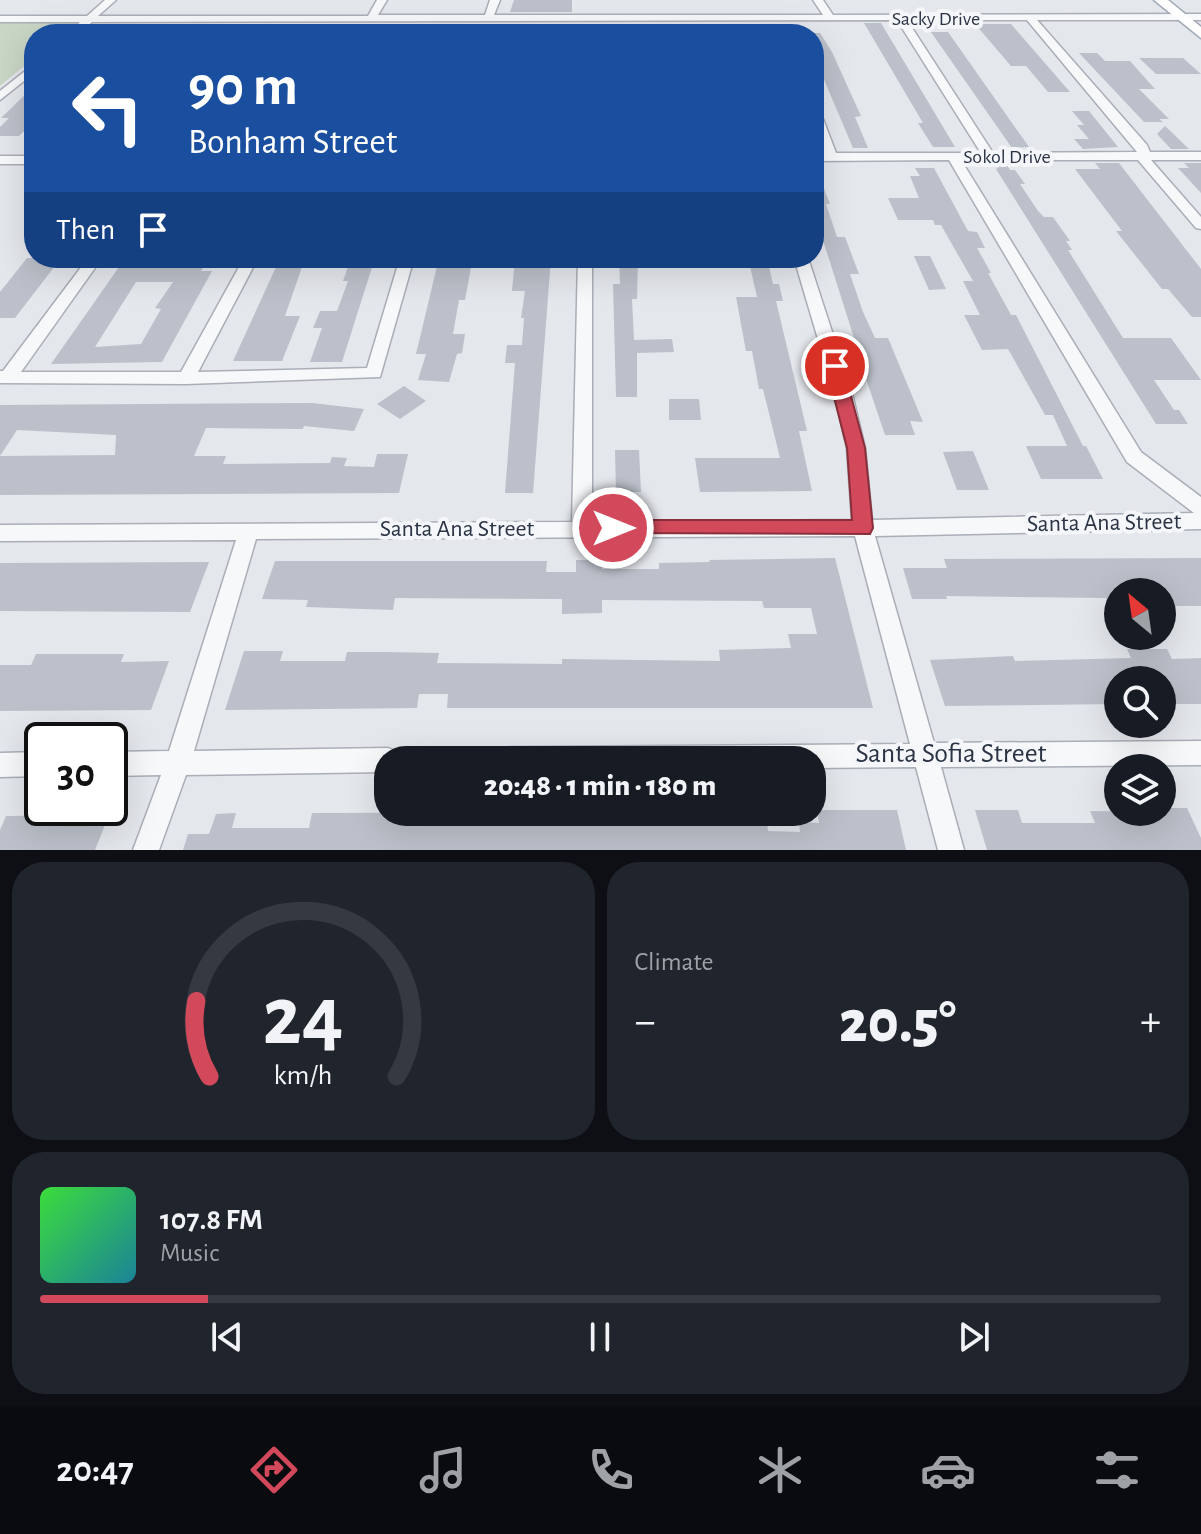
<!DOCTYPE html>
<meta charset="utf-8">
<style>
:root{--surface:#171b24;--page:#20242c;--text:#f1f3f6;--muted:#9ea1a6;--line:#363941;--accent:#d1495b}
body{margin:0;font-family:"Alegreya Sans",sans-serif;background:var(--page);color:var(--text);height:100vh;display:flex;flex-direction:column;font-size:30px;white-space:nowrap}
*{box-sizing:border-box;margin:0}
p{font-size:26px;color:var(--muted)}
.icon{flex:none;width:44px;height:44px;fill:none;stroke:currentColor;stroke-width:2;stroke-linecap:round;stroke-linejoin:round}
.map{position:relative;height:850px;overflow:hidden}
.side{display:flex;flex-direction:column;gap:12px;padding:12px;background:#0d0f14;flex:1}
.side>*{flex:none}
.hud{position:absolute;left:24px;top:24px;width:800px;height:244px;border-radius:32px;box-shadow:0 8px 32px #0002;background:#1a4fa0;color:#fff;overflow:hidden}
.needle{width:52px;rotate:331deg}
.controls{position:absolute;left:1104px;top:578px;display:grid;gap:16px}
.controls a{display:grid;place-items:center;width:72px;height:72px;border-radius:50%;background:var(--surface);box-shadow:0 8px 32px #0002;font-size:40px}
.speed{position:absolute;left:24px;top:722px;display:flex;gap:16px;font-size:40px;font-weight:700;text-align:center}
.speed>*{display:grid;place-content:center;width:104px;height:104px;border-radius:50%;background:var(--surface);box-shadow:0 8px 32px #0002;line-height:1}
.speed .limit{border:4px solid #111;border-radius:12px;background:#fff;color:#111}
.pin{position:absolute;display:grid;place-items:center;width:68px;height:68px;color:#fff;margin:-34px;border:4px solid #fff;border-radius:50%;box-shadow:0 2px 8px #0007}
.me{position:absolute;width:88px;margin:-44px;rotate:90deg;stroke-linejoin:round;filter:drop-shadow(0 0 6px #0008)}
.turn{display:flex;align-items:center;gap:28px;height:168px;padding:0 32px;font-size:36px}
.turn .icon{width:104px;height:104px;stroke-width:2.5}
.turn b{display:block;font-size:56px;line-height:68px}
.then{display:flex;align-items:center;height:76px;padding:0 32px;background:#0003;gap:16px;font-size:30px}
.big{font-size:60px;font-weight:800;line-height:1.1}
.side .widget{flex:1;display:flex;flex-direction:column;justify-content:center;gap:12px;min-width:0;padding:0 28px;border-radius:32px;background:var(--page)}
.side .dial{align-items:center;gap:0}
.dial svg{height:208px;overflow:visible;fill:none;stroke:var(--line);stroke-width:7;stroke-linecap:round;text-anchor:middle}
.dial text{fill:var(--text);stroke:none}
.song{display:flex;align-items:center;gap:24px}
.cover{width:96px;height:96px;border-radius:12px;background:linear-gradient(135deg,hsl(120 70% 55%),hsl(190 70% 35%))}
.played{height:8px;border-radius:4px;background:linear-gradient(90deg,var(--accent) 15%,var(--line) 15%)}
.keys{display:flex;justify-content:space-around;direction:ltr}
.heat{display:flex;justify-content:space-between;align-items:center;font-size:44px;direction:ltr}
.side .tiles{flex:1;display:grid;gap:12px;grid-template-columns:1fr 1fr}
.widget:last-child{grid-column:span 2}
.trip{position:absolute;left:374px;top:746px;width:452px;height:80px;border-radius:32px;background:var(--surface);box-shadow:0 8px 32px #0002;font-weight:800;line-height:80px;text-align:center}
.dock{display:flex;height:128px;justify-content:space-around;align-items:center;background:#090b0e;color:var(--muted)}
.dock .icon{width:56px;height:56px}
.dock .current{color:var(--accent)}
.dock b{font-size:36px;color:var(--text)}
.map>svg:first-child{display:block}
.green{fill:#c9d6c5}
.building{fill:#bbc0ca;fill-rule:evenodd}
.lines{fill:none;stroke-linecap:round;stroke-linejoin:round}
.minor-casing{stroke:#a9aeb7;stroke-width:3}
.major-casing{stroke:#a3abb8;stroke-width:3}
.minor{fill:#f7f8fa;fill-rule:evenodd}
.major{fill:#fff;fill-rule:evenodd}
.route{fill:#d1495b;stroke:#882f3b;stroke-width:2}
.labels{text-anchor:middle;dominant-baseline:central;stroke-width:8;stroke-linejoin:round;paint-order:stroke}
.far-street-label{font-size:20px;fill:#2b3445;stroke:#f4f6f9}
.street-label{font-size:24px;fill:#2b3445;stroke:#f4f6f9}
.near-street-label{font-size:28px;fill:#2b3445;stroke:#f4f6f9}
</style>
<div class="map">
<svg width="1201" height="850" viewBox="0 0 1201 850">
<rect width="100%" height="100%" fill="#e4e7ec"/>
<path class="green" d="M0 22H77L62 34H34V58L0 86Z"/>
<path class="building" d="M514 0H572V12H510Z
M864 23H881L955 147H933L918 123H923Z
M508 24H571L570 34H506Z
M975 24H1011L1070 92H1048L1026 66H1011Z
M931 32H948L1029 147 1012 148Z
M805 33H820L832 52 861 116 855 117 868 148H853L817 63 814 34Z
M1079 53H1097L1105 61H1130L1155 89H1139L1169 119H1159L1163 122H1144Z
M1139 58H1183L1201 74H1156Z
M34 86V122L19 136H0V127L9 118H1Z
M1072 111H1089L1118 147 1083 149 1074 139H1089L1077 125H1084Z
M1165 126 1189 149H1171L1157 134Z
M1005 163 1010 170H1015L1025 184H1020L1038 211 1044 217H1053L1070 241H1066L1072 250H1068L1123 338H1171L1201 380H1154L1174 410H1179L1188 424H1156L996 169Z
M1095 163H1119L1201 269V317H1192L1168 289H1162L1116 231H1122L1075 169H1100Z
M1184 163H1201V193L1178 168H1189Z
M815 165 830 204H826L837 237H845L859 274H850L863 312 875 338H888L923 422 910 421 915 435H885L860 361H856L850 344H856L814 212Z
M915 168H934L968 231 977 232 985 248H977L991 273H988L1011 315H1016L1083 446H1086L1103 479H1041L1026 446H1067L1053 415H1045L1008 349 982 350 964 315H980L963 281H973L941 225H935L933 220H898L888 198H919L910 176H920Z
M914 256H930L946 289 929 290Z
M27 258H61L15 318H0V292Z
M179 258H209L201 271H212L162 362 51 364 119 267H174ZM136 282H173L155 308 161 309 141 344 95 347Z
M515 258H551L533 493H505L515 363H505L507 345H522L524 318H521L525 291H512Z
M619 258H638L637 299H632L634 340 672 339 674 352 637 353V397H616L613 284H620Z
M350 261H374L342 362H310L322 328H313L320 311H337L348 281H343Z
M438 262H472L465 300H459L453 334H465L462 353 457 354 449 382 418 380 426 354H416Z
M749 262H768L773 284H779L783 301H776L807 431H799L812 491 700 492 695 458H780L763 389H759L752 351H746L736 297H757Z
M276 267H302L285 316H300L282 361H233Z
M404 386 426 401 400 419 377 404Z
M669 399H699L701 420H669Z
M312 403 364 409 354 431 304 426 303 429 206 428 194 456H226L223 464 330 463 332 457 347 458 344 466 374 467 377 454H408L399 493 0 495V456L115 455 116 435 17 430 0 456V405Z
M615 450H639L641 492H616Z
M973 451 989 490H957L943 452Z
M835 558 873 708H447L448 694H419L417 708 225 710 244 651H283L280 661H345L347 652H385L439 653 437 663 562 664V659L720 661 719 650 791 648 788 634H817L811 608H764L762 601 602 600V613L562 614V599L395 598 393 610 306 607 308 600 262 599 275 561H547L546 572H576V560H601L602 569H659V563L710 562 709 560Z
M1201 558V606H1162V592H1118V624L1106 598 946 596 947 599H912L903 568H947L944 559Z
M209 562 190 612 0 611V563Z
M1127 649H1167L1172 659 1201 658V704H1175L1167 690H1162V680H1118V704L945 706 930 660 1013 656 1015 661 1131 658Z
M36 654H124L121 662 169 661 151 710 0 711V665H31Z
M1162 808H1187L1201 838V850H987L975 810H1018L1022 823H1095L1090 811 1162 812Z
M817 810H897L906 850H183L188 834H209L216 814 236 813 232 828H309L312 813 718 812V815L766 814 768 831 800 832 799 822 819 823Z
M109 815 95 850H0V830L6 816Z"/>
<g class="lines">
<defs>
<path id="minor" d="M105 0H116L98 16H368L377 0H387L378 15H485L490 0H500L494 15H823L813 0H823L833 15 1201 14V20H1037L1147 145 1150 152H1201V160H1151L1201 217V229L1196 228 1138 160H961L1141 452 1201 497V529L875 536 934 743 1201 741V765L941 767 964 850H938L916 767 812 768V760H402L405 752 414 748 910 744 855 536 256 539 194 751 388 748 397 752 400 760H388V772L186 775 159 850H133L161 775 110 776V752L169 751 236 540 0 541V525L572 522 578 258H592V522L852 520 847 448 834 393 794 258H808L852 393 865 448 872 520 1194 513 1127 462 949 160 814 161V153H823L814 127V108L820 111 836 153H981L897 20 92 22 78 34H67L80 22H0V16H87ZM907 20H1027L1137 152 993 153Z
M34 64V73L0 100V91Z
M0 156H34V164H0Z
M88 258H102L21 372H181L244 258H258L198 372 367 368 400 258H414L380 377 186 384 0 383V371H3Z
M42 752V776L0 777V753Z"/>
<path id="major" d="M1154 0H1168L1201 27V38Z"/>
</defs>
<use href="#minor" class="minor-casing"/>
<use href="#major" class="major-casing"/>
<use href="#minor" class="minor"/>
<use href="#major" class="major"/>
</g>
<path class="route" d="M835 360 843 366 865 448 873 528 870 534 606 533 603 528 606 522 613 520H852L847 448 826 366Z"/>
<g class="labels">
<g class="far-street-label">
<text x="936" y="19">Sacky Drive</text>
<text x="1007" y="157">Sokol Drive</text>
</g>
<g class="street-label">
<text transform="translate(1104 523) rotate(-1)">Santa Ana Street</text>
<text x="457" y="529">Santa Ana Street</text>
</g>
<g class="near-street-label">
<text x="951" y="754">Santa Sofia Street</text>
</g>
</g>
</svg>
<div class="controls">
<a><svg class="needle" viewBox="-14 -14 28 28"><path d="M0-13l5 13h-10z" fill="#e53935"/><path d="M0 13l5-13h-10z" fill="#9ea1a6"/></svg></a>
<a><svg class="icon" aria-label="search" viewBox="0 0 24 24"><circle cx="10" cy="10" r="6"/><path d="M15 15l6 6"/></svg></a>
<a><svg class="icon" aria-label="layers" viewBox="0 0 24 24"><path d="M12 4l9 5-9 5-9-5zM3 14l9 5 9-5"/></svg></a>
</div>
<div class="speed"><div class="limit">30</div></div>
<div class="pin" style="left:835px;top:366px;background:#d93025"><svg class="icon" aria-label="arrive" viewBox="0 0 24 24"><path d="M6 21V4h12l-3 4 3 4H6"/></svg></div>
<svg class="me" style="left:613px;top:528px" viewBox="-20 -20 40 40"><circle r="17" fill="#d1495b" stroke="#fff" stroke-width="3"/><path d="M0-11L8 9 0 5-8 9z" fill="#fff"/></svg>
<div class="trip">20:48 · 1 min · 180 m</div>
<div class="hud">
<div class="turn"><svg class="icon" aria-label="left" viewBox="0 0 24 24"><path d="M17 20v-9H6M10 6l-5 5 5 5"/></svg><div><b>90 m</b>Bonham Street</div></div>
<div class="then">Then<svg class="icon" aria-label="arrive" viewBox="0 0 24 24"><path d="M6 21V4h12l-3 4 3 4H6"/></svg></div>
</div>
</div>
<section class="side">
<div class="tiles">
<div class="widget dial"><svg viewBox="0 0 100 80">
<path d="M14 69A42 42 0 1 1 86 69"/>
<path d="M14 69A42 42 0 0 1 9 40" stroke="#d1495b"/>
<text x="50" y="56" font-size="32" font-weight="700">24</text>
<text x="50" y="72" font-size="11">km/h</text>
</svg></div>
<div class="widget"><p>Climate</p>
<div class="heat"><a>−</a><b class="big">20.5°</b><a>+</a></div>
</div>
<div class="widget">
<div class="song"><i class="cover"></i><div><b>107.8 FM</b><p>Music</p></div></div>
<div class="played"></div>
<div class="keys"><svg class="icon" aria-label="previous" viewBox="0 0 24 24"><path d="M18 5L8 12l10 7zM5 5v14"/></svg><svg class="icon" aria-label="pause" viewBox="0 0 24 24"><path d="M8 5v14M16 5v14"/></svg><svg class="icon" aria-label="next" viewBox="0 0 24 24"><path d="M6 5l10 7-10 7zM19 5v14"/></svg></div>
</div>
</div>
</section>
<nav class="dock">
<b>20:47</b>
<svg class="icon current" aria-label="directions" viewBox="0 0 24 24"><path d="M12 3l9 9-9 9-9-9zM9 14v-3h6M13 9l2 2-2 2"/></svg>
<svg class="icon" aria-label="music" viewBox="0 0 24 24"><path d="M9 18V5l10-2v13"/><circle cx="6" cy="18" r="3"/><circle cx="16" cy="16" r="3"/></svg>
<svg class="icon" aria-label="phone" viewBox="0 0 24 24"><path d="M5 4h4l2 5-3 2q2 4 5 5l2-3 5 2v4C11 20 4 13 5 4z"/></svg>
<svg class="icon" aria-label="climate" viewBox="0 0 24 24"><path d="M12 3v18M4 7l16 10M4 17L20 7"/></svg>
<svg class="icon" aria-label="car" viewBox="0 0 24 24"><path d="M5 17H2v-5l4-1 3-4h7l3 4 3 1v5h-3M9 17h6M6 11h13"/><circle cx="7" cy="17" r="2"/><circle cx="17" cy="17" r="2"/></svg>
<svg class="icon" aria-label="filters" viewBox="0 0 24 24"><path d="M4 7h16M4 17h16"/><circle cx="9" cy="7" r="2"/><circle cx="15" cy="17" r="2"/></svg>
</nav>
